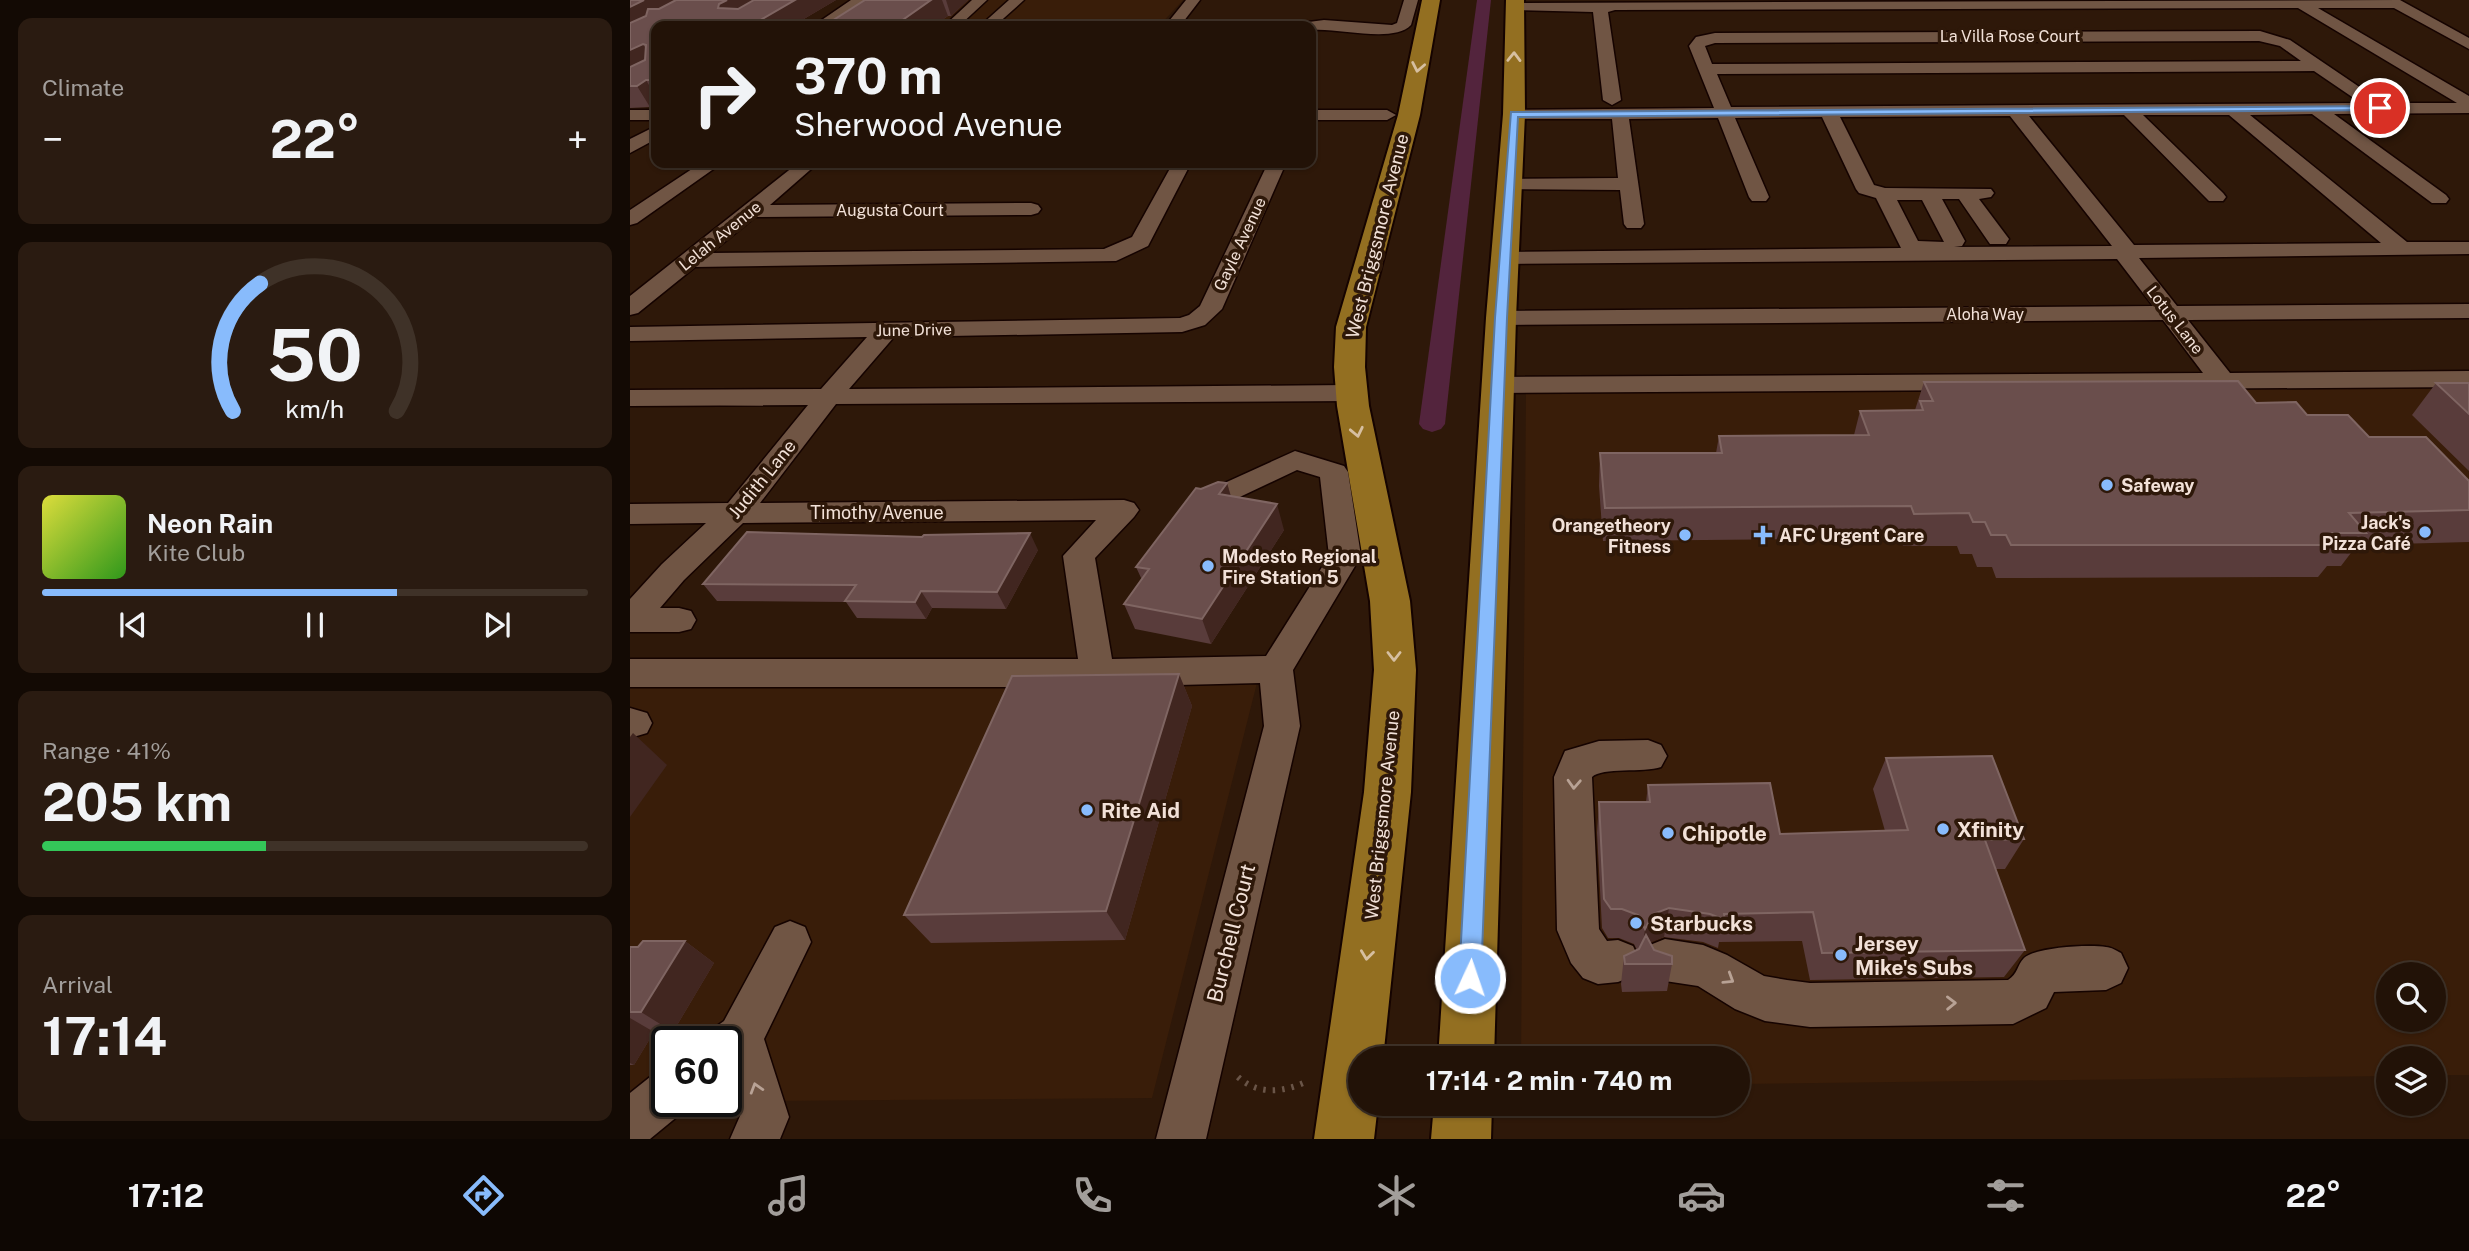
<!DOCTYPE html>
<meta charset="utf-8">
<style>
:root{--surface:#221207;--page:#2a1b11;--text:#f1f3f6;--muted:#a29e9b;--line:#3f3228;--accent:#88bbfc}
body{margin:0;font-family:"Public Sans",sans-serif;background:var(--page);color:var(--text);height:100vh;display:flex;flex-direction:column;font-size:26px;white-space:nowrap}
*{box-sizing:border-box;margin:0}
p{font-size:23px;color:var(--muted)}
.icon{flex:none;width:38px;height:38px;fill:none;stroke:currentColor;stroke-width:2;stroke-linecap:round;stroke-linejoin:round}
.map{position:relative;flex:1;overflow:hidden}
.drawer{display:flex;flex-direction:column;gap:18px;padding:18px;background:#130a04;width:630px}
.drawer>*{flex:none}
.banner{position:absolute;left:21px;top:21px;width:665px;height:147px;border-radius:14px;box-shadow:0 2px 5px #0004,0 0 0 2px var(--line);background:#221207;color:var(--text);overflow:hidden}
.tools{position:absolute;left:1746px;top:962px;display:grid;gap:14px}
.tools a{display:grid;place-items:center;width:70px;height:70px;border-radius:50%;background:var(--surface);box-shadow:0 2px 5px #0004,0 0 0 2px var(--line);font-size:35px}
.speed{position:absolute;left:21px;top:1026px;display:flex;gap:14px;font-size:35px;font-weight:700;text-align:center}
.speed>*{display:grid;place-content:center;width:91px;height:91px;border-radius:50%;background:var(--surface);box-shadow:0 2px 5px #0004,0 0 0 2px var(--line);line-height:1}
.speed .limit{border:4px solid #111;border-radius:10px;background:#fff;color:#111}
.pin{position:absolute;display:grid;place-items:center;width:60px;height:60px;color:#fff;margin:-30px;border:4px solid #fff;border-radius:50%;box-shadow:0 2px 7px #0007}
.me{position:absolute;width:77px;margin:-38px;rotate:3deg;stroke-linejoin:round;filter:drop-shadow(0 0 5px #0008)}
.turn{display:flex;align-items:center;gap:24px;height:147px;padding:0 28px;font-size:32px}
.turn .icon{width:91px;height:91px;stroke-width:2.5}
.turn b{display:block;font-size:49px;line-height:60px}
.big{font-size:52px;font-weight:700;line-height:1.1}
.drawer .card{flex:1;display:flex;flex-direction:column;justify-content:center;gap:10px;min-width:0;padding:0 24px;border-radius:14px;background:var(--page)}
.drawer .dial{align-items:center;gap:0}
.dial svg{height:182px;overflow:visible;fill:none;stroke:var(--line);stroke-width:7;stroke-linecap:round;text-anchor:middle}
.dial text{fill:var(--text);stroke:none}
.song{display:flex;align-items:center;gap:21px}
.cover{width:84px;height:84px;border-radius:10px;background:linear-gradient(135deg,hsl(60 70% 55%),hsl(110 70% 35%))}
.played{height:7px;border-radius:4px;background:linear-gradient(90deg,var(--accent) 65%,var(--line) 65%)}
.keys{display:flex;justify-content:space-around;direction:ltr}
.heat{display:flex;justify-content:space-between;align-items:center;font-size:38px;direction:ltr}
.charge{height:10px;border-radius:5px;background:linear-gradient(90deg,#34c759 41%,var(--line) 0)}
.trip{position:absolute;left:718px;top:1046px;width:402px;height:70px;border-radius:35px;background:var(--surface);box-shadow:0 2px 5px #0004,0 0 0 2px var(--line);font-weight:700;line-height:70px;text-align:center}
.tab-bar{display:flex;height:112px;justify-content:space-around;align-items:center;background:#0e0703;color:var(--muted)}
.tab-bar .icon{width:49px;height:49px}
.tab-bar .selected{color:var(--accent)}
.tab-bar b{font-size:32px;color:var(--text)}
main{display:flex;flex:1;min-height:0}
.map>svg:first-child{display:block}
.built{fill:#391d09;fill-rule:evenodd}
.lines{fill:none;stroke-linecap:round;stroke-linejoin:round}
.canal{fill:#53243d;fill-rule:evenodd}
.minor-casing{stroke:#150300;stroke-width:3}
.major-casing{stroke:#150300;stroke-width:4}
.path{stroke:#6a5548;stroke-width:6;stroke-dasharray:2.5 7;stroke-linecap:butt}
.minor{fill:#705544;fill-rule:evenodd}
.major{fill:#936f21;fill-rule:evenodd}
.wall{fill:#593c3b}
.shaded-wall{fill:#412620}
.building{fill:#6a4e4c;stroke:#7f6562;stroke-width:2}
.oneway{stroke:#d6bfa1}
.oneway2{stroke:#b8a295}
.route{fill:#88bbfc;stroke:#587aa4;stroke-width:2}
.poi-dot{fill:#88bbfc;stroke:#2e1809;stroke-width:2.5}
.labels{text-anchor:middle;dominant-baseline:central;stroke-width:7;stroke-linejoin:round;paint-order:stroke}
.far-street-label{font-size:16px;fill:#f2e1d8;stroke:#2e1809}
.street-label{font-size:18px;fill:#f2e1d8;stroke:#2e1809}
.poi-label{font-size:18px;font-weight:bold;fill:#f2e1d8;stroke:#2e1809;text-anchor:start}
.near-poi-label{font-size:21px;font-weight:bold;fill:#f2e1d8;stroke:#2e1809;text-anchor:start}
.near-street-label{font-size:21px;fill:#f2e1d8;stroke:#2e1809}
</style>
<main>
<section class="drawer">
<div class="card"><p>Climate</p>
<div class="heat"><a>−</a><b class="big">22°</b><a>+</a></div>
</div>
<div class="card dial"><svg viewBox="0 0 100 80">
<path d="M14 69A42 42 0 1 1 86 69"/>
<path d="M14 69A42 42 0 0 1 26 13" stroke="#88bbfc"/>
<text x="50" y="56" font-size="32" font-weight="700">50</text>
<text x="50" y="72" font-size="11">km/h</text>
</svg></div>
<div class="card">
<div class="song"><i class="cover"></i><div><b>Neon Rain</b><p>Kite Club</p></div></div>
<div class="played"></div>
<div class="keys"><svg class="icon" aria-label="previous" viewBox="0 0 24 24"><path d="M18 5L8 12l10 7zM5 5v14"/></svg><svg class="icon" aria-label="pause" viewBox="0 0 24 24"><path d="M8 5v14M16 5v14"/></svg><svg class="icon" aria-label="next" viewBox="0 0 24 24"><path d="M6 5l10 7-10 7zM19 5v14"/></svg></div>
</div>
<div class="card"><p>Range · 41%</p><b class="big">205 km</b><div class="charge"></div></div>
<div class="card"><p>Arrival</p><b class="big">17:14</b></div>
</section>
<div class="map">
<svg width="1839" height="1139" viewBox="0 0 1839 1139">
<rect width="100%" height="100%" fill="#2e1809"/>
<path class="built" d="M247 0H553L529 26H208Z
M1839 384V1075H1804V1059H1759V1076L1108 1084V1059H891L896 390ZM1759 975H1804V1020H1759Z
M629 675 522 1098 0 1102V685ZM37 1041H96V1101H37Z"/>
<g class="lines">
<path class="canal" d="M847 0H861L815 424 811 429 802 432 793 429 789 424Z"/>
<defs>
<path id="minor" d="M221 0H238L200 26H183Z
M342 0H357L329 26H314Z
M379 0H394L365 26H350Z
M556 0H570L550 26H535Z
M774 0H788L781 25C763 44 707 27 681 30V26H669L671 23 694 20 762 25 767 23Z
M1770 0 1839 38V49L1764 8H1688L1839 96V113L1704 114 1816 195 1819 199 1816 203H1802L1682 114 1620 115 1777 242H1839V254L1509 258 1547 306 1839 304V318L1558 320 1600 373 1839 371V387L869 393 860 390 856 385 860 380 869 377 1573 373 1533 320 871 325 863 323 859 318 863 313 871 311 1523 306 1487 259 867 264 864 259 867 254 875 252 1271 248 1246 198 1229 193 1226 189 1192 117 1105 118 1139 197 1136 201H1122L1119 197 1088 118 999 119 1014 224 1011 228H997L994 224 990 190 873 189 870 185 873 181 880 179 988 178 982 119H884L878 118 875 114 878 110 1084 108 1059 46 1066 37 1085 33 1630 31 1660 40 1753 103H1827L1668 8 985 10 978 12 991 100 982 105 973 100 963 12 885 10 878 6 880 3ZM1629 41 1650 46 1671 61 1082 64 1075 46 1085 43ZM1684 71 1731 103 1101 107 1087 74ZM1494 115 1579 201H1593L1596 197 1593 193 1513 115H1599L1751 243 1504 245 1399 116ZM1380 116 1482 246 1324 247 1332 246 1335 241 1312 199H1329L1360 244H1376L1379 239 1349 199 1361 197 1364 193 1361 189 1255 188 1244 185 1210 117ZM1267 200H1292L1314 242 1288 241Z
M0 110H26V120H0Z
M681 110H757L766 115 757 120H681Z
M26 126V139L0 153V139Z
M71 163H92L7 223 0 225V210Z
M168 163H188L140 205 401 203 408 205 411 209 408 213 401 215 125 217 81 253 474 249 502 237 543 163H561L518 246 486 261 65 267 8 313 0 315V296Z
M638 163H656L592 309 575 325 552 332 264 337 219 389 719 385 728 387 732 393 728 399 719 401 206 404 130 503 494 500 504 503 509 510 504 517 465 558 482 659 636 656 699 556 690 477 667 470 578 512 568 509 563 502 568 495 665 451 714 466 718 472 731 556 663 670 670 726 576 1139H526L634 726 630 683 467 687H0V659H448L433 556 466 520 113 523 54 580 30 608H49L61 611 66 620 61 629 49 632H0V599L32 564 76 523 0 524V504L98 503 178 405 0 406V390L191 389 237 337 0 341V327L550 318 559 315 570 306Z
M0 708 17 713 22 723 17 733 0 738Z
M1018 740 1031 745 1037 756 1031 767C1014 773 972 767 962 777L969 929 977 941 988 940 1003 946 1010 961 1003 976 988 982 968 984 953 978 941 963 927 930 924 777 935 751 969 741Z
M160 921 175 927 181 942 134 1039 159 1117 150 1139H100L110 1116 96 1070V1041H75L80 1031 94 1021 145 927Z
M1035 939 1073 945 1097 955 1134 976 1157 980 1180 983 1378 980C1388 974 1387 965 1394 958 1406 947 1460 944 1476 947 1481 947 1487 951 1491 953L1498 968 1491 983 1476 990 1424 992 1416 1008 1383 1024 1180 1027 1135 1021 1105 1009 1068 986 1035 981 1020 975 1013 960 1020 945Z
M37 1070V1101H58L54 1111 20 1139H0V1093L20 1077Z"/>
<path id="major" d="M792 0H810L790 115 736 327 735 367 739 406 780 601 786 670 781 792 753 1059H730V1104H748L744 1139H684L734 792 744 670 740 601 707 406 704 367 706 327 768 115Z
M876 0H894L895 114 886 318 864 1059H808L856 318 873 114Z
M804 1104H862L861 1139H801Z"/>
</defs>
<use href="#minor" class="minor-casing"/>
<use href="#major" class="major-casing"/>
<path class="path" d="M608 1077C629 1096 654 1092 678 1081"/>
<use href="#minor" class="minor"/>
<use href="#major" class="major"/>
</g>
<path class="wall" d="M0 0H206L162 26H26V103L20 107 0 108Z
M235 0H338L321 16H318L303 26H194Z
M1294 382 1626 403 1677 415 1739 437 1839 481V542L1727 545 1711 566H1697L1688 577 1366 578 1362 567H1347L1342 554H1330L1327 546H1273L1270 538 973 541 969 486 970 453H1086L1089 436 1224 435 1230 411 1285 410Z
M1806 383H1839V471L1782 415Z
M597 483 601 496 654 530 581 644 505 629 494 604 512 580 506 567 571 489Z
M408 550 376 609 302 608 296 619 227 618 216 602 87 601 73 584Z
M549 674 562 706 495 940 301 943 274 915Z
M1256 758 1394 839 1375 869H1366L1395 950 1374 977 1180 980 1172 941 1089 942 1088 948 1073 942 1034 937 1020 942 1024 950 1042 964 1037 991 992 992 991 984 994 956 1007 950 1004 944 989 938H978L972 928 967 833 969 802H1016L1018 785 1150 834 1255 831 1243 789Z
M55 941 84 963 43 1032H24L4 1065H0V947H8Z"/>
<path class="shaded-wall" d="M14 0H61L0 32V7Z
M97 0H139L99 24 88 8 89 4Z
M165 0H206L162 26H120Z
M301 0H312L318 16 303 26H264Z
M316 0H338L321 16Z
M13 44 25 65 0 77V50Z
M16 80 26 97V103L20 107 7 86Z
M597 483 604 508 589 494Z
M647 504 654 530 581 644 572 619Z
M400 533 408 550 376 609 367 592Z
M291 591 302 608 296 619 285 602Z
M549 674 562 706 495 940 476 911Z
M3 733 37 765 0 817V737Z
M1039 908 1034 937 1019 943 1011 958 1015 929 1023 914Z
M55 941 84 963 43 1032 11 1012Z
M0 1018 24 1032 4 1065 0 1063Z"/>
<path class="building" d="M0 0H14L0 7Z
M46 0H97L89 4 88 8 108 9 124 0H165L120 26H26V80H16L7 86H0V67L15 60 16 45 13 44 0 50V23L16 16 18 9H29Z
M235 0H301L264 26H194Z
M1608 381 1626 403 1666 402 1677 415H1718L1739 437H1796L1839 481V510L1719 513 1736 533H1703L1713 545H1381L1376 535H1361L1355 522H1343L1339 513 1284 514 1281 506 975 508 970 453H1092L1089 436 1239 435 1230 411 1293 410 1290 401H1303L1294 382Z
M1806 383H1839V414Z
M588 482 597 483 589 494 647 504 572 619 494 604 519 569 506 567 566 488 571 489Z
M117 532 292 537 294 535 400 533 367 592 291 591 285 602 215 601 226 585 73 584Z
M549 674 476 911 274 915 382 676Z
M1362 756 1394 839 1355 840 1395 950 1192 953 1183 912 1094 914 1095 920 1080 914 1039 908 1023 914 1015 929 1008 915 992 909H981L974 899 969 802H1020L1018 785 1140 783 1150 834 1278 830 1256 758Z
M1016 935 1024 950 1042 956V964H995L994 956 1009 949Z
M13 941H55L11 1012H0V947H8Z"/>
<defs><path id="oneway-chevron" d="M-2-3.5L2.5 0L-2 3.5" fill="none" stroke-width="1.6" stroke-linecap="round" stroke-linejoin="round" transform="scale(1.75)"/></defs>
<g class="oneway">
<use href="#oneway-chevron" transform="translate(884 57) rotate(-89)"/>
<use href="#oneway-chevron" transform="translate(788 67) rotate(101)"/>
<use href="#oneway-chevron" transform="translate(727 432) rotate(78)"/>
<use href="#oneway-chevron" transform="translate(764 656) rotate(90)"/>
<use href="#oneway-chevron" transform="translate(737 955) rotate(97)"/>
</g>
<g class="oneway2">
<use href="#oneway-chevron" transform="translate(944 784) rotate(93)"/>
<use href="#oneway-chevron" transform="translate(1099 979) rotate(32)"/>
<use href="#oneway-chevron" transform="translate(1321 1003) rotate(-1)"/>
<use href="#oneway-chevron" transform="translate(126 1088) rotate(-107)"/>
</g>
<path class="route" d="M1750 106 1754 108 1753 110 888 117 877 318 851 978 848 986 840 989 832 986 829 978 865 318 881 112Z"/>
<g class="poi-dot">
<circle cx="1477" cy="485" r="7"/>
<circle cx="1795" cy="532" r="7"/>
<circle cx="1055" cy="535" r="7"/>
<path d="M1129.5 524.5h7v7h7v7h-7v7h-7v-7h-7v-7h7z"/>
<circle cx="578" cy="566" r="7"/>
<circle cx="457" cy="810" r="7"/>
<circle cx="1313" cy="829" r="7"/>
<circle cx="1038" cy="833" r="7"/>
<circle cx="1006" cy="923" r="7"/>
<circle cx="1211" cy="955" r="7"/>
</g>
<g class="labels">
<g class="far-street-label">
<text x="1380" y="36">La Villa Rose Court</text>
<text x="260" y="210">Augusta Court</text>
<text transform="translate(90 236) rotate(-39)">Lelah Avenue</text>
<text transform="translate(610 244) rotate(-65)">Gayle Avenue</text>
<text x="1355" y="314">Aloha Way</text>
<text transform="translate(1545 320) rotate(52)">Lotus Lane</text>
<text transform="translate(284 330) rotate(-1)">June Drive</text>
</g>
<g class="street-label">
<text transform="translate(747 236) rotate(-76)">West Briggsmore Avenue</text>
<text transform="translate(132 479) rotate(-51)">Judith Lane</text>
<text x="247" y="512">Timothy Avenue</text>
<text transform="translate(752 815) rotate(-84)">West Briggsmore Avenue</text>
</g>
<g class="poi-label">
<text x="1491" y="485">Safeway</text>
<text x="1781" y="522" text-anchor="end">Jack's<tspan x="1781" dy="21">Pizza Café</tspan></text>
<text x="1041" y="525" text-anchor="end">Orangetheory<tspan x="1041" dy="21">Fitness</tspan></text>
<text x="1149" y="535">AFC Urgent Care</text>
<text x="592" y="556">Modesto Regional<tspan x="592" dy="21">Fire Station 5</tspan></text>
</g>
<g class="near-poi-label">
<text x="471" y="810">Rite Aid</text>
<text x="1327" y="829">Xfinity</text>
<text x="1052" y="833">Chipotle</text>
<text x="1020" y="923">Starbucks</text>
<text x="1225" y="943">Jersey<tspan x="1225" dy="24">Mike's Subs</tspan></text>
</g>
<g class="near-street-label">
<text transform="translate(601 933) rotate(-76)">Burchell Court</text>
</g>
</g>
</svg>
<div class="tools">
<a><svg class="icon" aria-label="search" viewBox="0 0 24 24"><circle cx="10" cy="10" r="6"/><path d="M15 15l6 6"/></svg></a>
<a><svg class="icon" aria-label="layers" viewBox="0 0 24 24"><path d="M12 4l9 5-9 5-9-5zM3 14l9 5 9-5"/></svg></a>
</div>
<div class="speed"><div class="limit">60</div></div>
<div class="pin" style="left:1750px;top:108px;background:#d93025"><svg class="icon" aria-label="arrive" viewBox="0 0 24 24"><path d="M6 21V4h12l-3 4 3 4H6"/></svg></div>
<svg class="me" style="left:840px;top:978px" viewBox="-20 -20 40 40"><circle r="17" fill="#88bbfc" stroke="#fff" stroke-width="3"/><path d="M0-11L8 9 0 5-8 9z" fill="#fff"/></svg>
<div class="trip">17:14 · 2 min · 740 m</div>
<div class="banner">
<div class="turn"><svg class="icon" aria-label="right" viewBox="0 0 24 24"><path d="M7 20v-9h11M14 6l5 5-5 5"/></svg><div><b>370 m</b>Sherwood Avenue</div></div>
</div>
</div>
</main>
<nav class="tab-bar">
<b>17:12</b>
<svg class="icon selected" aria-label="directions" viewBox="0 0 24 24"><path d="M12 3l9 9-9 9-9-9zM9 14v-3h6M13 9l2 2-2 2"/></svg>
<svg class="icon" aria-label="music" viewBox="0 0 24 24"><path d="M9 18V5l10-2v13"/><circle cx="6" cy="18" r="3"/><circle cx="16" cy="16" r="3"/></svg>
<svg class="icon" aria-label="phone" viewBox="0 0 24 24"><path d="M5 4h4l2 5-3 2q2 4 5 5l2-3 5 2v4C11 20 4 13 5 4z"/></svg>
<svg class="icon" aria-label="climate" viewBox="0 0 24 24"><path d="M12 3v18M4 7l16 10M4 17L20 7"/></svg>
<svg class="icon" aria-label="car" viewBox="0 0 24 24"><path d="M5 17H2v-5l4-1 3-4h7l3 4 3 1v5h-3M9 17h6M6 11h13"/><circle cx="7" cy="17" r="2"/><circle cx="17" cy="17" r="2"/></svg>
<svg class="icon" aria-label="filters" viewBox="0 0 24 24"><path d="M4 7h16M4 17h16"/><circle cx="9" cy="7" r="2"/><circle cx="15" cy="17" r="2"/></svg>
<b>22°</b>
</nav>
